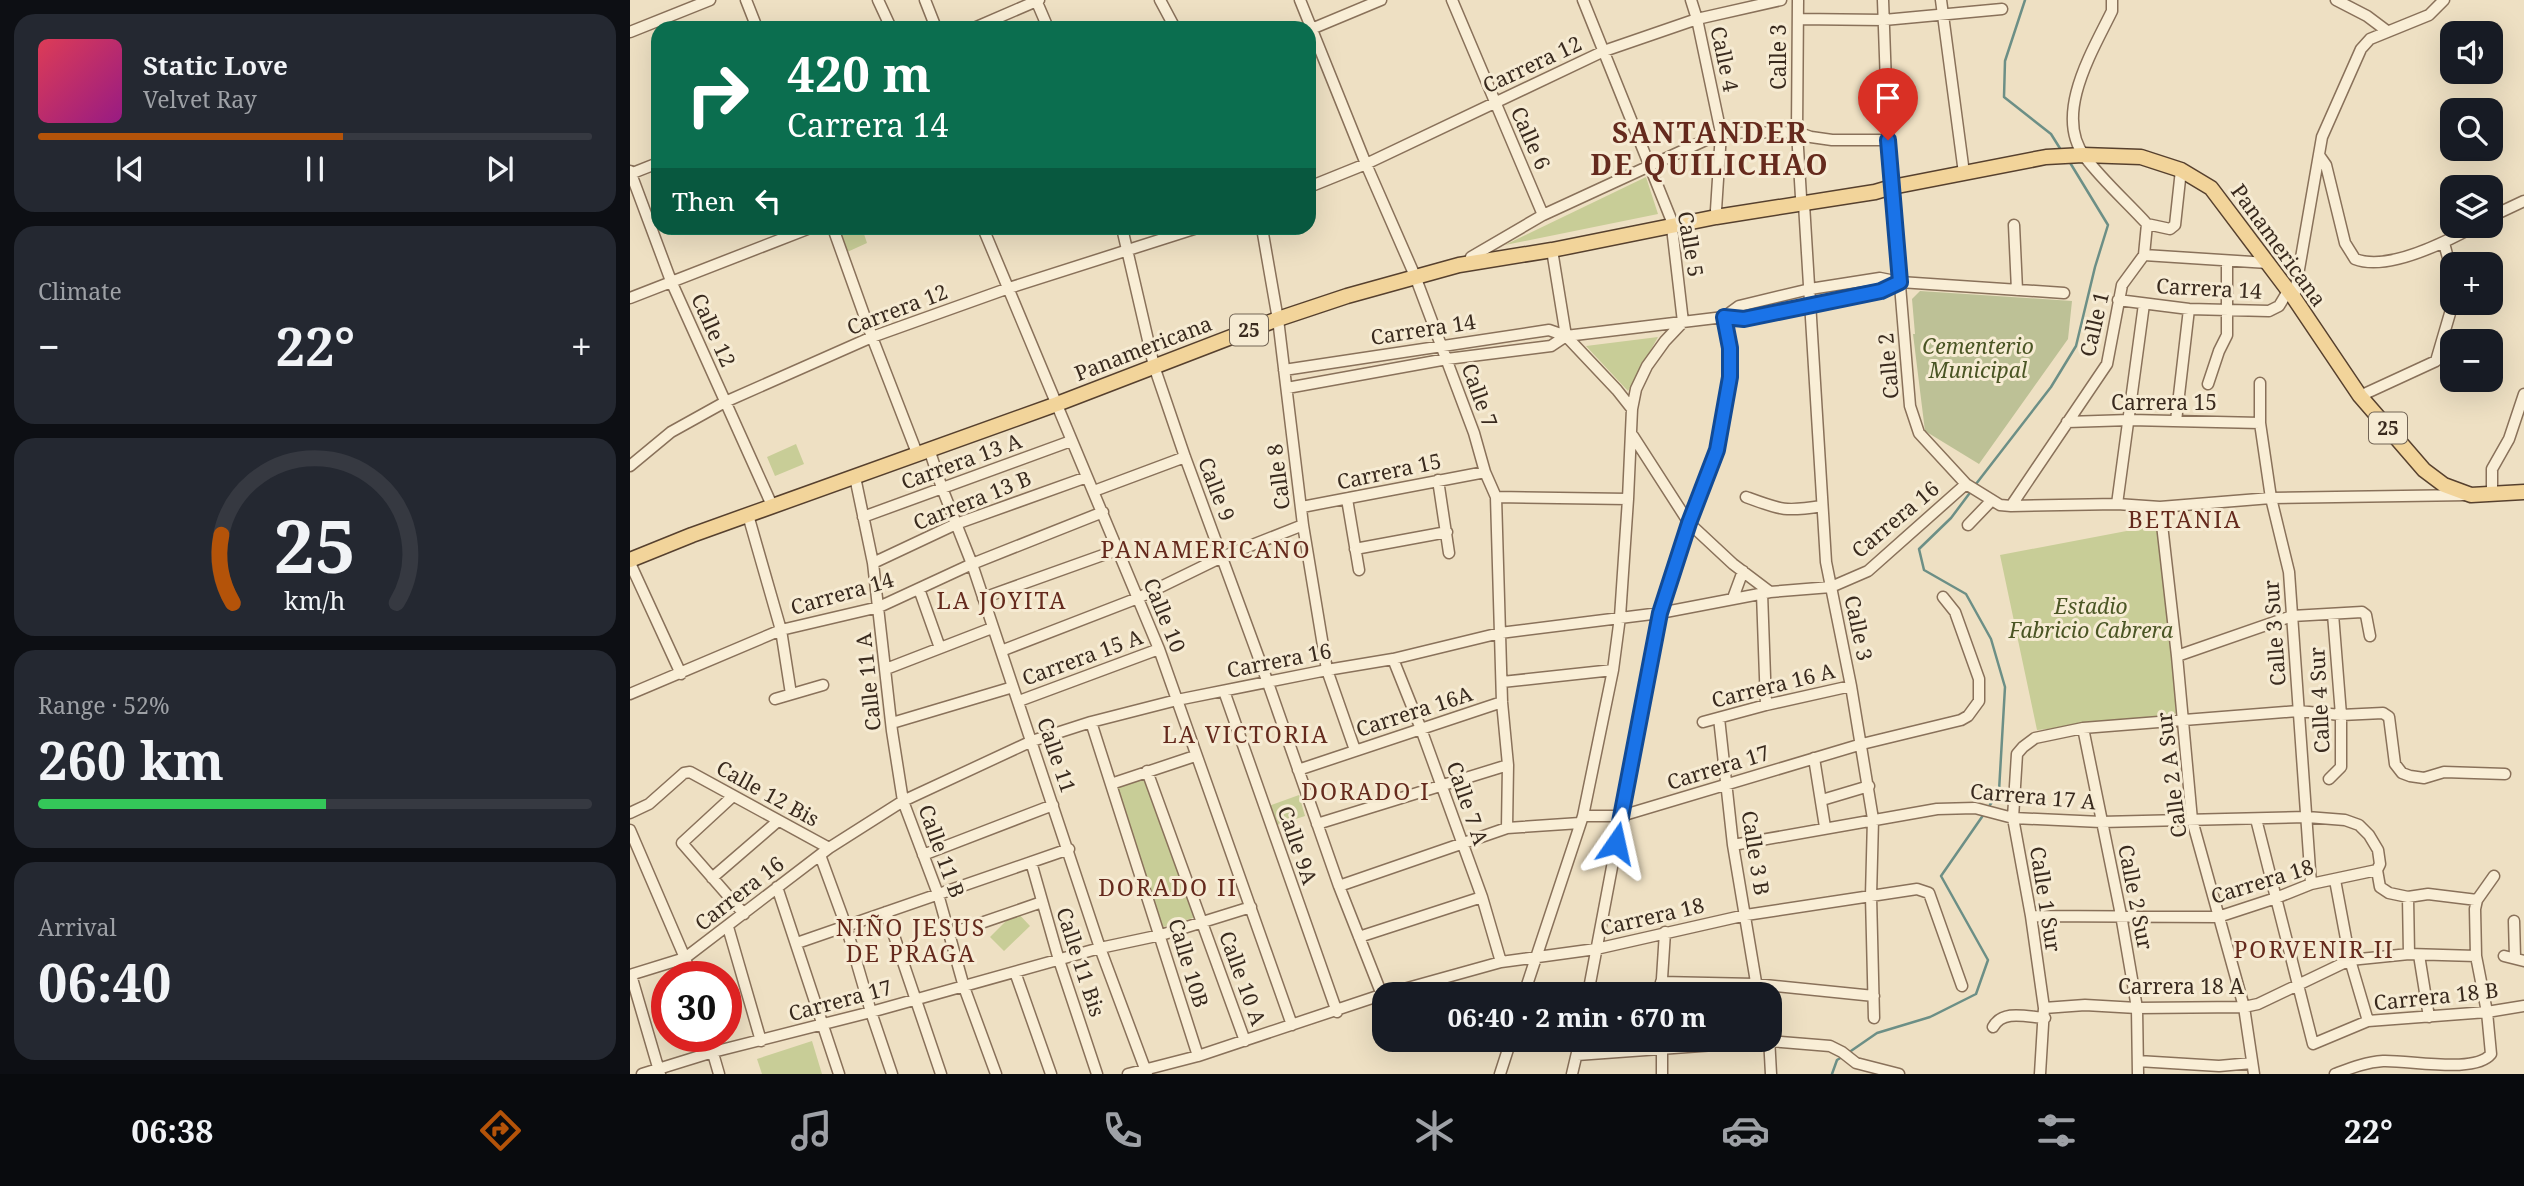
<!DOCTYPE html>
<meta charset="utf-8">
<style>
:root{--surface:#171b24;--page:#242831;--text:#f1f3f6;--muted:#9ea1a6;--line:#363941;--accent:#b45309}
body{margin:0;font-family:"Noto Serif",serif;background:var(--page);color:var(--text);height:100vh;display:flex;flex-direction:column;font-size:26px;white-space:nowrap}
*{box-sizing:border-box;margin:0}
p{font-size:23px;color:var(--muted)}
.icon{flex:none;width:38px;height:38px;fill:none;stroke:currentColor;stroke-width:2;stroke-linecap:round;stroke-linejoin:round}
.map{position:relative;flex:1;overflow:hidden}
.details{display:flex;flex-direction:column;gap:14px;padding:14px;background:#0d0f14;width:630px}
.details>*{flex:none}
.top-card{position:absolute;left:21px;top:21px;width:665px;height:214px;border-radius:21px;box-shadow:0 7px 28px #0002;background:#0b6e4f;color:#fff;overflow:hidden}
.tools{position:absolute;left:1810px;top:21px;display:grid;gap:14px}
.tools a{display:grid;place-items:center;width:63px;height:63px;border-radius:14px;background:var(--surface);box-shadow:0 7px 28px #0002;font-size:35px}
.speed{position:absolute;left:21px;top:961px;display:flex;gap:14px;font-size:35px;font-weight:700;text-align:center}
.speed>*{display:grid;place-content:center;width:91px;height:91px;border-radius:50%;background:var(--surface);box-shadow:0 7px 28px #0002;line-height:1}
.speed .limit{border:10px solid #d22;background:#fff;color:#111}
.pin{position:absolute;display:grid;place-items:center;width:60px;height:60px;color:#fff;margin:-72px -30px;border-radius:50% 50% 50% 0;rotate:-45deg;box-shadow:0 0 7px #0007}
.pin .icon{rotate:45deg}
.me{position:absolute;width:77px;margin:-38px;rotate:11deg;stroke-linejoin:round;filter:drop-shadow(0 0 5px #0008)}
.turn{display:flex;align-items:center;gap:24px;height:147px;padding:0 21px;font-size:32px}
.turn .icon{width:91px;height:91px;stroke-width:2.5}
.turn b{display:block;font-size:49px;line-height:60px}
.then{display:flex;align-items:center;height:66px;padding:0 21px;background:#0003;gap:14px;font-size:26px}
.big{font-size:52px;font-weight:700;line-height:1.1}
.details .widget{flex:1;display:flex;flex-direction:column;justify-content:center;gap:10px;min-width:0;padding:0 24px;border-radius:21px;background:var(--page)}
.details .dial{align-items:center;gap:0}
.dial svg{height:182px;overflow:visible;fill:none;stroke:var(--line);stroke-width:7;stroke-linecap:round;text-anchor:middle}
.dial text{fill:var(--text);stroke:none}
.song{display:flex;align-items:center;gap:21px}
.cover{width:84px;height:84px;border-radius:10px;background:linear-gradient(135deg,hsl(350 70% 55%),hsl(310 70% 35%))}
.played{height:7px;border-radius:4px;background:linear-gradient(90deg,var(--accent) 55%,var(--line) 55%)}
.keys{display:flex;justify-content:space-around;direction:ltr}
.heat{display:flex;justify-content:space-between;align-items:center;font-size:38px;direction:ltr}
.charge{height:10px;border-radius:5px;background:linear-gradient(90deg,#34c759 52%,var(--line) 0)}
.trip{position:absolute;left:742px;top:982px;width:410px;height:70px;border-radius:21px;background:var(--surface);box-shadow:0 7px 28px #0002;font-weight:700;line-height:70px;text-align:center}
.dock{display:flex;height:112px;justify-content:space-around;align-items:center;background:#090b0e;color:var(--muted)}
.dock .icon{width:49px;height:49px}
.dock .active{color:var(--accent)}
.dock b{font-size:32px;color:var(--text)}
main{display:flex;flex:1;min-height:0}
.map>svg:first-child{display:block}
.green{fill:#c8cd97}
.cemetery{fill:#bdc196}
.lines{fill:none;stroke-linecap:round;stroke-linejoin:round}
.stream{stroke:#6c8f86;stroke-width:2.5}
.minor-casing{stroke:#89715a;stroke-width:13}
.major-casing{stroke:#56402e;stroke-width:17}
.minor{stroke:#f9eed6;stroke-width:10}
.major{stroke:#f2d49a;stroke-width:14}
.route-casing{stroke:#114b97;stroke-width:18}
.route{stroke:#1a73e8;stroke-width:12}
.labels{text-anchor:middle;dominant-baseline:central;stroke-width:6;stroke-linejoin:round;paint-order:stroke}
.shield{fill:#f6ebd3;stroke:#726454;stroke-width:2}
.shield-label{font-size:19px;font-weight:bold;fill:#392a1e}
.street-label{font-size:21px;fill:#392a1e;stroke:#f6ebd3}
.park-label{font-size:21px;font-style:italic;fill:#4a5524;stroke:#f6ebd3}
.neighbourhood-label{font-size:23px;letter-spacing:2px;fill:#652a1d;stroke:#f6ebd3}
.district-label{font-size:28px;font-weight:bold;letter-spacing:2px;fill:#652a1d;stroke:#f6ebd3}
</style>
<main>
<section class="details">
<div class="widget">
<div class="song"><i class="cover"></i><div><b>Static Love</b><p>Velvet Ray</p></div></div>
<div class="played"></div>
<div class="keys"><svg class="icon" aria-label="previous" viewBox="0 0 24 24"><path d="M18 5L8 12l10 7zM5 5v14"/></svg><svg class="icon" aria-label="pause" viewBox="0 0 24 24"><path d="M8 5v14M16 5v14"/></svg><svg class="icon" aria-label="next" viewBox="0 0 24 24"><path d="M6 5l10 7-10 7zM19 5v14"/></svg></div>
</div>
<div class="widget"><p>Climate</p>
<div class="heat"><a>−</a><b class="big">22°</b><a>+</a></div>
</div>
<div class="widget dial"><svg viewBox="0 0 100 80">
<path d="M14 69A42 42 0 1 1 86 69"/>
<path d="M14 69A42 42 0 0 1 9 39" stroke="#b45309"/>
<text x="50" y="56" font-size="32" font-weight="700">25</text>
<text x="50" y="72" font-size="11">km/h</text>
</svg></div>
<div class="widget"><p>Range · 52%</p><b class="big">260 km</b><div class="charge"></div></div>
<div class="widget"><p>Arrival</p><b class="big">06:40</b></div>
</section>
<div class="map">
<svg width="1894" height="1074" viewBox="0 0 1894 1074">
<rect width="100%" height="100%" fill="#eee0c3"/>
<path class="green" d="M1016 177 1028 214 875 245Z
M206 228H232L237 243 215 253Z
M1028 337 998 391 956 346Z
M166 444 174 464 145 476 137 457Z
M1528 525 1531 528 1546 713 1542 717 1407 730 1370 555Z
M518 774 566 917 530 928 485 785Z
M669 795 675 816 644 826 636 807Z
M386 911 400 926 374 951 360 937Z
M182 1041 192 1074H132L127 1059Z"/>
<path class="cemetery" d="M1290 291 1442 301 1438 339 1349 464 1295 431 1283 334H1285L1282 299Z"/>
<g class="lines">
<path class="stream" d="M1395 0 1375 61 1374 97 1421 134 1431 150
M1346 484 1421 387 1446 346 1465 267 1478 225 1439 161
M1342 490 1321 518 1289 549 1294 570 1336 594 1361 639 1375 687 1369 791 1358 808
M1218 1053 1247 1033 1300 1017 1346 994 1358 960 1311 876 1354 814
M1202 1074 1207 1060 1212 1057"/>
<defs>
<path id="minor" d="M116 0 127 28
M248 0 261 28
M295 0 306 28
M406 0 418 28
M530 0 545 28
M670 0 736 164 785 276 844 433 855 472 866 497 872 702 878 765 877 828
M822 0 913 215
M1061 0 1067 19 1091 133 1086 210
M1168 0 1167 132 1171 197
M1253 0 1258 140 1280 406 1289 433 1336 484 1370 505 1381 506 1487 504 1530 507 1641 498 1839 495
M1311 0 1334 173
M1706 0 1737 16 1757 31
M1168 19 1254 20 1372 9
M344 28 409 0
M679 30 751 0
M0 32 80 0
M1689 155 1696 165 1715 243 1725 259C1758 272 1816 242 1845 226
M0 171 41 281 140 501
M0 174 28 163
M679 187 736 164 974 51 1067 19 1151 0
M1174 204 1196 562 1221 686 1243 819 1241 896 1244 1018
M1860 217 1894 201
M1517 224 1540 229 1545 225 1551 170
M1384 225 1387 290
M203 228 242 337 285 448
M353 228 529 649 662 1025
M492 228 524 366 555 457 638 683 709 886 752 995
M632 228 647 314
M1814 243 1822 273
M922 250 936 336 987 390 1002 409
M1514 255 1638 263
M841 257 913 215 1091 133 1167 132 1181 137 1202 140H1258
M0 298 180 228
M1664 298 1692 137 1731 49 1740 39 1799 15 1814 0
M1488 300 1559 309 1639 311 1649 306 1658 291
M1094 317 1109 306 1180 289 1250 278 1270 282 1434 293
M648 319 673 525 697 670 725 750
M654 370 919 330 936 336
M1630 383V423L1641 498 1659 572 1681 884
M1578 384 1589 351 1597 335V261
M657 388 817 359 921 346 936 336 1094 317 1114 319 1251 291 1270 282
M1730 396 1806 361 1823 303
M1546 421 1559 309
M1437 422 1500 420 1630 423
M1003 436 1059 523 1103 564 1140 592
M299 449 312 488 342 564 470 948 517 1074
M0 466 41 432 95 402 242 337 379 288 567 228
M225 477 243 563 262 731 273 801 308 894 334 987 366 1074
M808 480 819 553
M464 491 555 457
M1862 493V469L1879 439 1894 394
M866 497 998 499
M1116 497C1151 510 1155 512 1192 506
M717 499 729 570
M1487 504 1514 304
M1381 506 1477 364 1492 285 1514 255 1517 224C1497 202 1473 181 1455 157 1423 115 1462 52 1482 11V0
M672 507 855 472
M1530 507 1547 656 1562 820 1614 1007 1624 1074
M118 515 151 630 161 694
M233 517 441 441
M1338 525 1362 500
M725 549 817 532
M0 563 51 674
M243 563 326 524 457 477
M289 589 310 648
M1132 593 1136 705
M353 598 487 550
M1103 598 1113 571
M371 651 508 598 592 557 673 525
M1547 656 1662 616 1732 612 1736 615 1740 636
M763 659 791 729 852 897 871 962
M256 669 362 628
M872 682 983 670
M594 691 707 1012
M0 694 151 630 249 607 342 564 473 512
M145 699 193 685
M389 701 529 649
M1089 718 1103 845 1128 994
M461 722 568 1056
M1073 722 1136 705 1221 686
M262 723 383 687
M1453 728 1491 915 1507 1008 1508 1074
M1184 758 1195 827
M668 770 872 702
M517 771 615 1041
M1699 779 1711 767V715L1703 614
M481 784 565 756
M103 796 52 843 114 914
M1192 800 1239 786
M0 813 19 804 54 773 60 772 199 848
M953 816H991L1232 744 1331 720 1338 716 1349 701V679L1325 612 1313 597
M1626 819 1683 1044 1738 1021 1857 1012 1894 1006
M687 824 878 765
M0 830 55 958 61 976
M1103 845 1307 809 1345 808 1383 818 1471 822 1677 817 1715 820 1729 825 1739 835 1748 850 1750 864 1747 870 1750 887 1759 893 1778 897 1798 894 1847 900
M190 855 216 926 241 1012 262 1074
M293 855 423 805
M401 862 429 960 467 1074
M82 878 148 821
M1705 880 1720 960 1738 1021
M709 886 877 828 950 823
M147 887 209 1074
M1778 897 1779 954
M256 912 311 1074
M1401 916 1588 917 1646 898 1681 884 1747 870
M1884 921 1885 957
M98 927 131 1041
M319 934 412 902
M729 937 852 897
M167 943 439 849
M1789 955 1799 1017
M1874 956 1894 961
M385 972 421 1074
M0 975 55 958 199 848 273 801 402 741 461 722 547 700 697 670 763 659 870 633 1030 613 1140 592 1201 587 1238 571 1336 484
M1 975 30 1074
M1031 982 1125 984 1244 996
M756 994 871 962 966 949 1116 915 1287 889 1299 893 1332 986
M894 994 953 816 983 670 990 617 998 499 1002 409 1006 389 1017 366 1035 341 1053 322 1041 219 953 0
M958 994 1030 613 1059 523 1087 451 1100 377V348L1094 317
M1031 994 1035 932
M1414 1008 1455 1005 1507 1008 1614 1007 1628 1004 1720 960 1779 954 1846 956
M1363 1027C1373 1009 1397 1017 1415 1018
M78 1036 89 1074
M1139 1037 1141 1074
M1032 1040V1074
M947 1055 1140 1041 1200 1046 1212 1052 1226 1063 1269 1074
M1508 1061 1589 1066 1622 1063
M12 1074 83 1052 241 1012 470 948 531 935 621 907
M498 1074 568 1056 754 994
M870 1074 881 1040
M942 1074 950 1040
M1410 1074 1414 1008 1401 916 1383 818 1387 754 1393 747 1405 738 1453 728 1668 711 1711 715 1753 713 1759 717 1765 764 1772 773 1780 776 1794 778 1814 772 1875 774
M1705 1074C1721 1068 1736 1062 1753 1061 1781 1060 1845 1074 1861 1054L1857 1012 1846 956 1845 909 1847 900 1864 876"/>
<path id="major" d="M0 560 62 535 427 404 648 319 717 296 829 265 922 250 1086 217 1245 192 1262 187 1416 157 1453 155 1511 157 1551 170 1581 188 1664 298 1730 396 1794 470 1814 485 1841 495 1894 492"/>
</defs>
<use href="#minor" class="minor-casing"/>
<use href="#major" class="major-casing"/>
<use href="#minor" class="minor"/>
<use href="#major" class="major"/>
</g>
<g class="lines">
<defs>
<path id="route" d="M986 843 1030 613 1059 523 1087 450 1100 377V348L1094 317 1114 319 1251 291 1270 282 1258 140"/>
</defs>
<use href="#route" class="route-casing"/>
<use href="#route" class="route"/>
</g>
<g class="labels">
<g class="shield">
<rect x="600" y="314.5" width="38" height="31" rx="5"/>
<rect x="1739" y="412.5" width="38" height="31" rx="5"/>
</g>
<g class="shield-label">
<text x="619" y="330">25</text>
<text x="1758" y="428">25</text>
</g>
<g class="street-label">
<text transform="translate(1148 57) rotate(-90)">Calle 3</text>
<text transform="translate(1095 59) rotate(78)">Calle 4</text>
<text transform="translate(902 64) rotate(-25)">Carrera 12</text>
<text transform="translate(901 138) rotate(66)">Calle 6</text>
<text transform="translate(1061 244) rotate(80)">Calle 5</text>
<text transform="translate(1649 245) rotate(54)">Panamericana</text>
<text transform="translate(1579 288) rotate(3)">Carrera 14</text>
<text transform="translate(267 309) rotate(-21)">Carrera 12</text>
<text transform="translate(1464 324) rotate(-77)">Calle 1</text>
<text transform="translate(793 329) rotate(-9)">Carrera 14</text>
<text transform="translate(84 330) rotate(66)">Calle 12</text>
<text transform="translate(513 348) rotate(-21)">Panamericana</text>
<text transform="translate(1258 366) rotate(-95)">Calle 2</text>
<text transform="translate(850 395) rotate(70)">Calle 7</text>
<text x="1534" y="402">Carrera 15</text>
<text transform="translate(331 461) rotate(-20)">Carrera 13 A</text>
<text transform="translate(759 471) rotate(-12)">Carrera 15</text>
<text transform="translate(648 477) rotate(-97)">Calle 8</text>
<text transform="translate(587 489) rotate(69)">Calle 9</text>
<text transform="translate(342 500) rotate(-22)">Carrera 13 B</text>
<text transform="translate(1265 519) rotate(-40)">Carrera 16</text>
<text transform="translate(212 593) rotate(-16)">Carrera 14</text>
<text transform="translate(535 615) rotate(68)">Calle 10</text>
<text transform="translate(1229 628) rotate(78)">Calle 3</text>
<text transform="translate(1644 633) rotate(-94)">Calle 3 Sur</text>
<text transform="translate(452 657) rotate(-20)">Carrera 15 A</text>
<text transform="translate(649 660) rotate(-11)">Carrera 16</text>
<text transform="translate(238 682) rotate(-96)">Calle 11 A</text>
<text transform="translate(1143 685) rotate(-14)">Carrera 16 A</text>
<text transform="translate(1689 700) rotate(-93)">Calle 4 Sur</text>
<text transform="translate(784 711) rotate(-18)">Carrera 16A</text>
<text transform="translate(427 755) rotate(71)">Calle 11</text>
<text transform="translate(1088 767) rotate(-17)">Carrera 17</text>
<text transform="translate(1541 775) rotate(-97)">Calle 2 A Sur</text>
<text transform="translate(138 793) rotate(29)">Calle 12 Bis</text>
<text transform="translate(1403 796) rotate(5)">Carrera 17 A</text>
<text transform="translate(838 803) rotate(71)">Calle 7 A</text>
<text transform="translate(668 845) rotate(71)">Calle 9A</text>
<text transform="translate(312 851) rotate(70)">Calle 11 B</text>
<text transform="translate(1126 853) rotate(81)">Calle 3 B</text>
<text transform="translate(1632 881) rotate(-17)">Carrera 18</text>
<text transform="translate(109 893) rotate(-38)">Carrera 16</text>
<text transform="translate(1506 897) rotate(79)">Calle 2 Sur</text>
<text transform="translate(1416 899) rotate(81)">Calle 1 Sur</text>
<text transform="translate(1022 916) rotate(-13)">Carrera 18</text>
<text transform="translate(451 962) rotate(72)">Calle 11 Bis</text>
<text transform="translate(559 963) rotate(73)">Calle 10B</text>
<text transform="translate(613 978) rotate(70)">Calle 10 A</text>
<text x="1551" y="986">Carrera 18 A</text>
<text transform="translate(1806 996) rotate(-6)">Carrera 18 B</text>
<text transform="translate(210 1000) rotate(-15)">Carrera 17</text>
</g>
<g class="park-label">
<text x="1348" y="346">Cementerio<tspan x="1348" dy="24">Municipal</tspan></text>
<text x="1461" y="606">Estadio<tspan x="1461" dy="24">Fabricio Cabrera</tspan></text>
</g>
<g class="neighbourhood-label">
<text x="1555" y="519">BETANIA</text>
<text x="576" y="549">PANAMERICANO</text>
<text x="372" y="600">LA JOYITA</text>
<text x="616" y="734">LA VICTORIA</text>
<text x="736" y="791">DORADO I</text>
<text x="538" y="887">DORADO II</text>
<text x="281" y="927">NIÑO JESUS<tspan x="281" dy="26">DE PRAGA</tspan></text>
<text x="1684" y="949">PORVENIR II</text>
</g>
<g class="district-label">
<text x="1080" y="132">SANTANDER<tspan x="1080" dy="32">DE QUILICHAO</tspan></text>
</g>
</g>
</svg>
<div class="tools">
<a><svg class="icon" aria-label="sound" viewBox="0 0 24 24"><path d="M4 9h4l5-4v14l-5-4H4zM17 9q2 3 0 6"/></svg></a>
<a><svg class="icon" aria-label="search" viewBox="0 0 24 24"><circle cx="10" cy="10" r="6"/><path d="M15 15l6 6"/></svg></a>
<a><svg class="icon" aria-label="layers" viewBox="0 0 24 24"><path d="M12 4l9 5-9 5-9-5zM3 14l9 5 9-5"/></svg></a>
<a>+</a>
<a>−</a>
</div>
<div class="speed"><div class="limit">30</div></div>
<div class="pin" style="left:1258px;top:140px;background:#d93025"><svg class="icon" aria-label="arrive" viewBox="0 0 24 24"><path d="M6 21V4h12l-3 4 3 4H6"/></svg></div>
<svg class="me" style="left:986px;top:843px" viewBox="-20 -20 40 40"><path d="M0-17L14 15 0 8-14 15z" fill="#1a73e8" stroke="#fff" stroke-width="4"/></svg>
<div class="trip">06:40 · 2 min · 670 m</div>
<div class="top-card">
<div class="turn"><svg class="icon" aria-label="right" viewBox="0 0 24 24"><path d="M7 20v-9h11M14 6l5 5-5 5"/></svg><div><b>420 m</b>Carrera 14</div></div>
<div class="then">Then<svg class="icon" aria-label="left" viewBox="0 0 24 24"><path d="M17 20v-9H6M10 6l-5 5 5 5"/></svg></div>
</div>
</div>
</main>
<nav class="dock">
<b>06:38</b>
<svg class="icon active" aria-label="directions" viewBox="0 0 24 24"><path d="M12 3l9 9-9 9-9-9zM9 14v-3h6M13 9l2 2-2 2"/></svg>
<svg class="icon" aria-label="music" viewBox="0 0 24 24"><path d="M9 18V5l10-2v13"/><circle cx="6" cy="18" r="3"/><circle cx="16" cy="16" r="3"/></svg>
<svg class="icon" aria-label="phone" viewBox="0 0 24 24"><path d="M5 4h4l2 5-3 2q2 4 5 5l2-3 5 2v4C11 20 4 13 5 4z"/></svg>
<svg class="icon" aria-label="climate" viewBox="0 0 24 24"><path d="M12 3v18M4 7l16 10M4 17L20 7"/></svg>
<svg class="icon" aria-label="car" viewBox="0 0 24 24"><path d="M5 17H2v-5l4-1 3-4h7l3 4 3 1v5h-3M9 17h6M6 11h13"/><circle cx="7" cy="17" r="2"/><circle cx="17" cy="17" r="2"/></svg>
<svg class="icon" aria-label="filters" viewBox="0 0 24 24"><path d="M4 7h16M4 17h16"/><circle cx="9" cy="7" r="2"/><circle cx="15" cy="17" r="2"/></svg>
<b>22°</b>
</nav>
